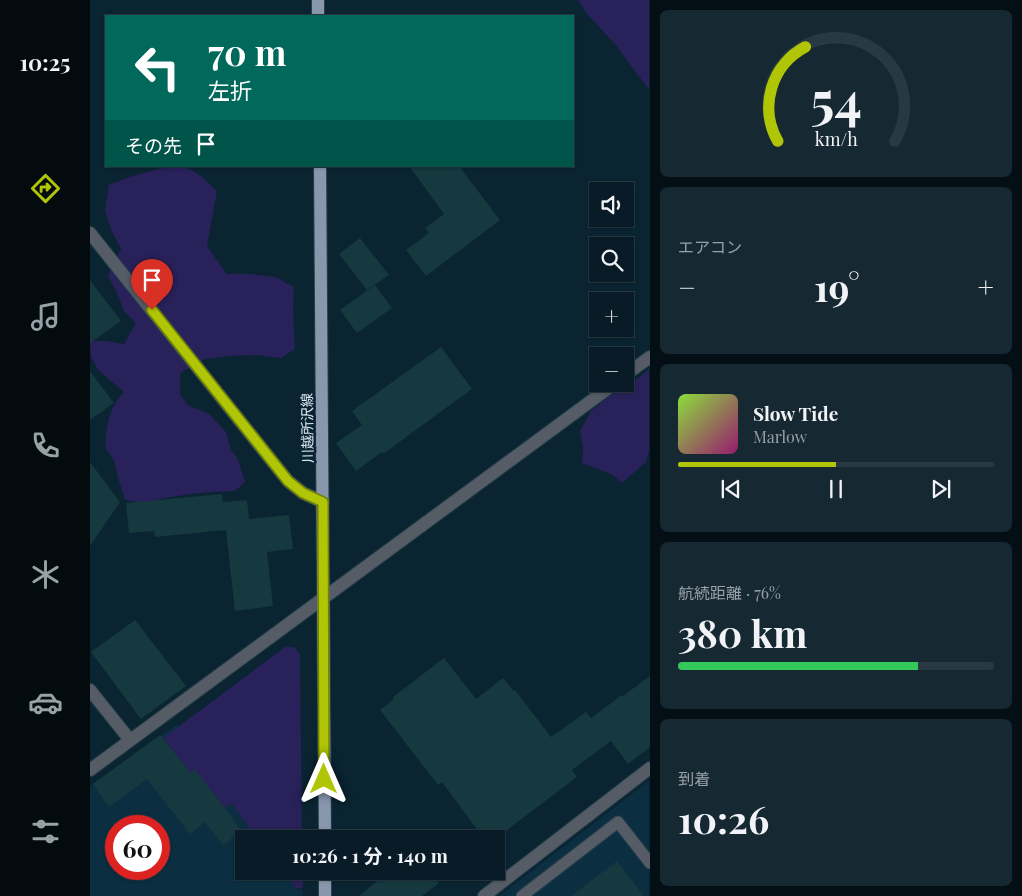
<!DOCTYPE html>
<html lang="ja">
<meta charset="utf-8">
<style>
:root{--surface:#081b26;--page:#162832;--text:#f1f3f6;--muted:#98a1a7;--line:#293943;--accent:#afc505}
body{margin:0;font-family:"Playfair Display","Noto Sans JP",serif;background:var(--page);color:var(--text);height:100vh;display:flex;flex-direction:column;font-size:19px;white-space:nowrap}
*{box-sizing:border-box;margin:0}
p{font-size:16px;color:var(--muted)}
.icon{flex:none;width:28px;height:28px;fill:none;stroke:currentColor;stroke-width:2;stroke-linecap:round;stroke-linejoin:round}
.map{position:relative;flex:1;overflow:hidden}
.sheet{display:flex;flex-direction:column;gap:10px;padding:10px;background:#040f15;width:372px}
.sheet>*{flex:none}
.top-card{position:absolute;left:15px;top:15px;width:469px;height:152px;border-radius:0px;box-shadow:0 1px 4px #0004,0 0 0 1px var(--line);background:#00695c;color:#fff;overflow:hidden}
.fabs{position:absolute;left:499px;top:182px;display:grid;gap:10px}
.fabs a{display:grid;place-items:center;width:45px;height:45px;border-radius:0px;background:var(--surface);box-shadow:0 1px 4px #0004,0 0 0 1px var(--line);font-size:25px}
.speed{position:absolute;left:15px;top:815px;display:flex;gap:10px;font-size:25px;font-weight:700;text-align:center}
.speed>*{display:grid;place-content:center;width:65px;height:65px;border-radius:50%;background:var(--surface);box-shadow:0 1px 4px #0004,0 0 0 1px var(--line);line-height:1}
.speed .limit{border:8px solid #d22;background:#fff;color:#111}
.pin{position:absolute;display:grid;place-items:center;width:42px;height:42px;color:#fff;margin:-51px -21px;border-radius:50% 50% 50% 0;rotate:-45deg;box-shadow:0 0 5px #0007}
.pin .icon{rotate:45deg}
.me{position:absolute;width:55px;margin:-28px;rotate:0deg;stroke-linejoin:round;filter:drop-shadow(0 0 4px #0008)}
.turn{display:flex;align-items:center;gap:18px;height:105px;padding:0 20px;font-size:22px}
.turn .icon{width:65px;height:65px;stroke-width:2.5}
.turn b{display:block;font-size:35px;line-height:42px}
.then{display:flex;align-items:center;height:48px;padding:0 20px;background:#0003;gap:10px;font-size:19px}
.big{font-size:38px;font-weight:700;line-height:1.1}
.sheet .tile{flex:1;display:flex;flex-direction:column;justify-content:center;gap:8px;min-width:0;padding:0 18px;border-radius:8px;background:var(--page)}
.sheet .dial{align-items:center;gap:0}
.dial svg{height:130px;overflow:visible;fill:none;stroke:var(--line);stroke-width:7;stroke-linecap:round;text-anchor:middle}
.dial text{fill:var(--text);stroke:none}
.song{display:flex;align-items:center;gap:15px}
.cover{width:60px;height:60px;border-radius:8px;background:linear-gradient(135deg,hsl(90 70% 55%),hsl(320 70% 35%))}
.played{height:5px;border-radius:2px;background:linear-gradient(90deg,var(--accent) 50%,var(--line) 50%)}
.keys{display:flex;justify-content:space-around;direction:ltr}
.heat{display:flex;justify-content:space-between;align-items:center;font-size:28px;direction:ltr}
.charge{height:8px;border-radius:4px;background:linear-gradient(90deg,#34c759 76%,var(--line) 0)}
.trip{position:absolute;left:145px;top:830px;width:270px;height:50px;border-radius:0px;background:var(--surface);box-shadow:0 1px 4px #0004,0 0 0 1px var(--line);font-weight:700;line-height:50px;text-align:center}
main{display:flex;flex:1;min-height:0}
.dock{display:flex;flex-direction:column;width:90px;justify-content:space-around;align-items:center;background:#030b0f;color:var(--muted)}
.dock .icon{width:35px;height:35px}
.dock .selected{color:var(--accent)}
.dock b{font-size:22px;color:var(--text)}
.map>svg:first-child{display:block}
.built{fill:#0b2e41;fill-rule:evenodd}
.green{fill:#28215a}
.building{fill:#16383f}
.lines{fill:none;stroke-linecap:round;stroke-linejoin:round}
.lane-casing{stroke:#27404d;stroke-width:13}
.street-casing{stroke:#27404d;stroke-width:14}
.primary-casing{stroke:#27404d;stroke-width:14}
.lane{stroke:#555c66;stroke-width:11}
.street{stroke:#555c66;stroke-width:12}
.primary{stroke:#8997ad;stroke-width:12}
.route-casing{stroke:#728003;stroke-width:12}
.route{stroke:#afc505;stroke-width:9}
.labels{text-anchor:middle;dominant-baseline:central;stroke-width:5;stroke-linejoin:round;paint-order:stroke}
.street-label{font-size:14px;fill:#dbeaf4;stroke:#0a2432}
</style>
<main>
<nav class="dock">
<b>10:25</b>
<svg class="icon selected" aria-label="directions" viewBox="0 0 24 24"><path d="M12 3l9 9-9 9-9-9zM9 14v-3h6M13 9l2 2-2 2"/></svg>
<svg class="icon" aria-label="music" viewBox="0 0 24 24"><path d="M9 18V5l10-2v13"/><circle cx="6" cy="18" r="3"/><circle cx="16" cy="16" r="3"/></svg>
<svg class="icon" aria-label="phone" viewBox="0 0 24 24"><path d="M5 4h4l2 5-3 2q2 4 5 5l2-3 5 2v4C11 20 4 13 5 4z"/></svg>
<svg class="icon" aria-label="climate" viewBox="0 0 24 24"><path d="M12 3v18M4 7l16 10M4 17L20 7"/></svg>
<svg class="icon" aria-label="car" viewBox="0 0 24 24"><path d="M5 17H2v-5l4-1 3-4h7l3 4 3 1v5h-3M9 17h6M6 11h13"/><circle cx="7" cy="17" r="2"/><circle cx="17" cy="17" r="2"/></svg>
<svg class="icon" aria-label="filters" viewBox="0 0 24 24"><path d="M4 7h16M4 17h16"/><circle cx="9" cy="7" r="2"/><circle cx="15" cy="17" r="2"/></svg>
</nav>
<div class="map">
<svg width="560" height="896" viewBox="0 0 560 896">
<rect width="100%" height="100%" fill="#0a2432"/>
<path class="built" d="M87 724 169 839H154V871H193L207 890 212 889 213 896H0V786ZM26 826H69V869H26Z
M559 781V896H409Z"/>
<path class="green" d="M488 0H559V89L547 74 525 44 497 14Z
M84 166C102 166 115 179 127 191L117 246 137 274H161L185 277 204 287 203 308 205 349 191 358 166 355 139 356 115 359 90 373V394L98 405 119 414 136 432 141 450 148 459 155 482 145 491 109 493 75 498 54 503 35 500 29 481 24 461 15 447C17 426 18 408 34 392L8 370 1 357 0 341H16L34 344 46 323 34 311 26 291 18 276 31 249 22 232 15 211 19 185C41 176 61 170 84 166Z
M559 369V450L556 462 532 483 521 474 492 463 493 449 490 431 501 411 521 395 541 384Z
M195 647H204L210 654 212 839H168L141 803 129 811 73 738Z
M193 871H213V887L206 889Z"/>
<path class="building" d="M319 166H369L410 220 336 276 316 250 339 233 335 228 354 214Z
M270 238 299 275 277 290 249 254Z
M0 280 31 321 0 343Z
M285 285 302 308 267 333 250 310Z
M351 347 382 389 293 454 292 452 266 471 246 443 272 425 262 411Z
M0 371 24 403 0 420Z
M0 462 30 502 0 546Z
M132 494 133 502 157 500 159 519 199 515 203 549 177 552 183 606 145 611 136 530 65 537 64 531 39 533 36 503Z
M45 620 96 686 51 719 1 652Z
M354 658 386 699 413 678 424 691 425 690 461 737 496 712 501 718 532 695 533 696 560 676V747L538 764 521 741 482 770 487 777 405 839H394L352 782 348 785 290 710 304 699 303 697Z
M70 735 101 773 105 769 152 831 133 845 115 822 100 834 57 779 19 807 3 784Z
M527 861 554 896H481Z
M300 871H340L349 883 332 896H269Z"/>
<g class="lines">
<defs>
<path id="lane" d="M432 896 528 822 560 863"/>
<path id="street" d="M0 233 198 481 213 493 233 502
M535 375 560 357
M0 690 40 740
M0 770 524 384
M394 896 560 768"/>
<path id="primary" d="M228 0V16
M230 166 235 839
M235 871V896"/>
</defs>
<use href="#lane" class="lane-casing"/>
<use href="#street" class="street-casing"/>
<use href="#primary" class="primary-casing"/>
<use href="#lane" class="lane"/>
<use href="#street" class="street"/>
<use href="#primary" class="primary"/>
</g>
<g class="lines">
<defs>
<path id="route" d="M62 310 198 481 213 493 233 502 234 779"/>
</defs>
<use href="#route" class="route-casing"/>
<use href="#route" class="route"/>
</g>
<g class="labels">
<g class="street-label">
<text transform="translate(217 428) rotate(-91)">川越所沢線</text>
</g>
</g>
</svg>
<div class="fabs">
<a><svg class="icon" aria-label="sound" viewBox="0 0 24 24"><path d="M4 9h4l5-4v14l-5-4H4zM17 9q2 3 0 6"/></svg></a>
<a><svg class="icon" aria-label="search" viewBox="0 0 24 24"><circle cx="10" cy="10" r="6"/><path d="M15 15l6 6"/></svg></a>
<a>+</a>
<a>−</a>
</div>
<div class="speed"><div class="limit">60</div></div>
<div class="pin" style="left:62px;top:310px;background:#d93025"><svg class="icon" aria-label="arrive" viewBox="0 0 24 24"><path d="M6 21V4h12l-3 4 3 4H6"/></svg></div>
<svg class="me" style="left:234px;top:779px" viewBox="-20 -20 40 40"><path d="M0-17L14 15 0 8-14 15z" fill="#afc505" stroke="#fff" stroke-width="4"/></svg>
<div class="trip">10:26 · 1 分 · 140 m</div>
<div class="top-card">
<div class="turn"><svg class="icon" aria-label="left" viewBox="0 0 24 24"><path d="M17 20v-9H6M10 6l-5 5 5 5"/></svg><div><b>70 m</b>左折</div></div>
<div class="then">その先<svg class="icon" aria-label="arrive" viewBox="0 0 24 24"><path d="M6 21V4h12l-3 4 3 4H6"/></svg></div>
</div>
</div>
<section class="sheet">
<div class="tile dial"><svg viewBox="0 0 100 80">
<path d="M14 69A42 42 0 1 1 86 69"/>
<path d="M14 69A42 42 0 0 1 31 11" stroke="#afc505"/>
<text x="50" y="56" font-size="32" font-weight="700">54</text>
<text x="50" y="72" font-size="11">km/h</text>
</svg></div>
<div class="tile"><p>エアコン</p>
<div class="heat"><a>−</a><b class="big">19°</b><a>+</a></div>
</div>
<div class="tile">
<div class="song"><i class="cover"></i><div><b>Slow Tide</b><p>Marlow</p></div></div>
<div class="played"></div>
<div class="keys"><svg class="icon" aria-label="previous" viewBox="0 0 24 24"><path d="M18 5L8 12l10 7zM5 5v14"/></svg><svg class="icon" aria-label="pause" viewBox="0 0 24 24"><path d="M8 5v14M16 5v14"/></svg><svg class="icon" aria-label="next" viewBox="0 0 24 24"><path d="M6 5l10 7-10 7zM19 5v14"/></svg></div>
</div>
<div class="tile"><p>航続距離 · 76%</p><b class="big">380 km</b><div class="charge"></div></div>
<div class="tile"><p>到着</p><b class="big">10:26</b></div>
</section>
</main>
